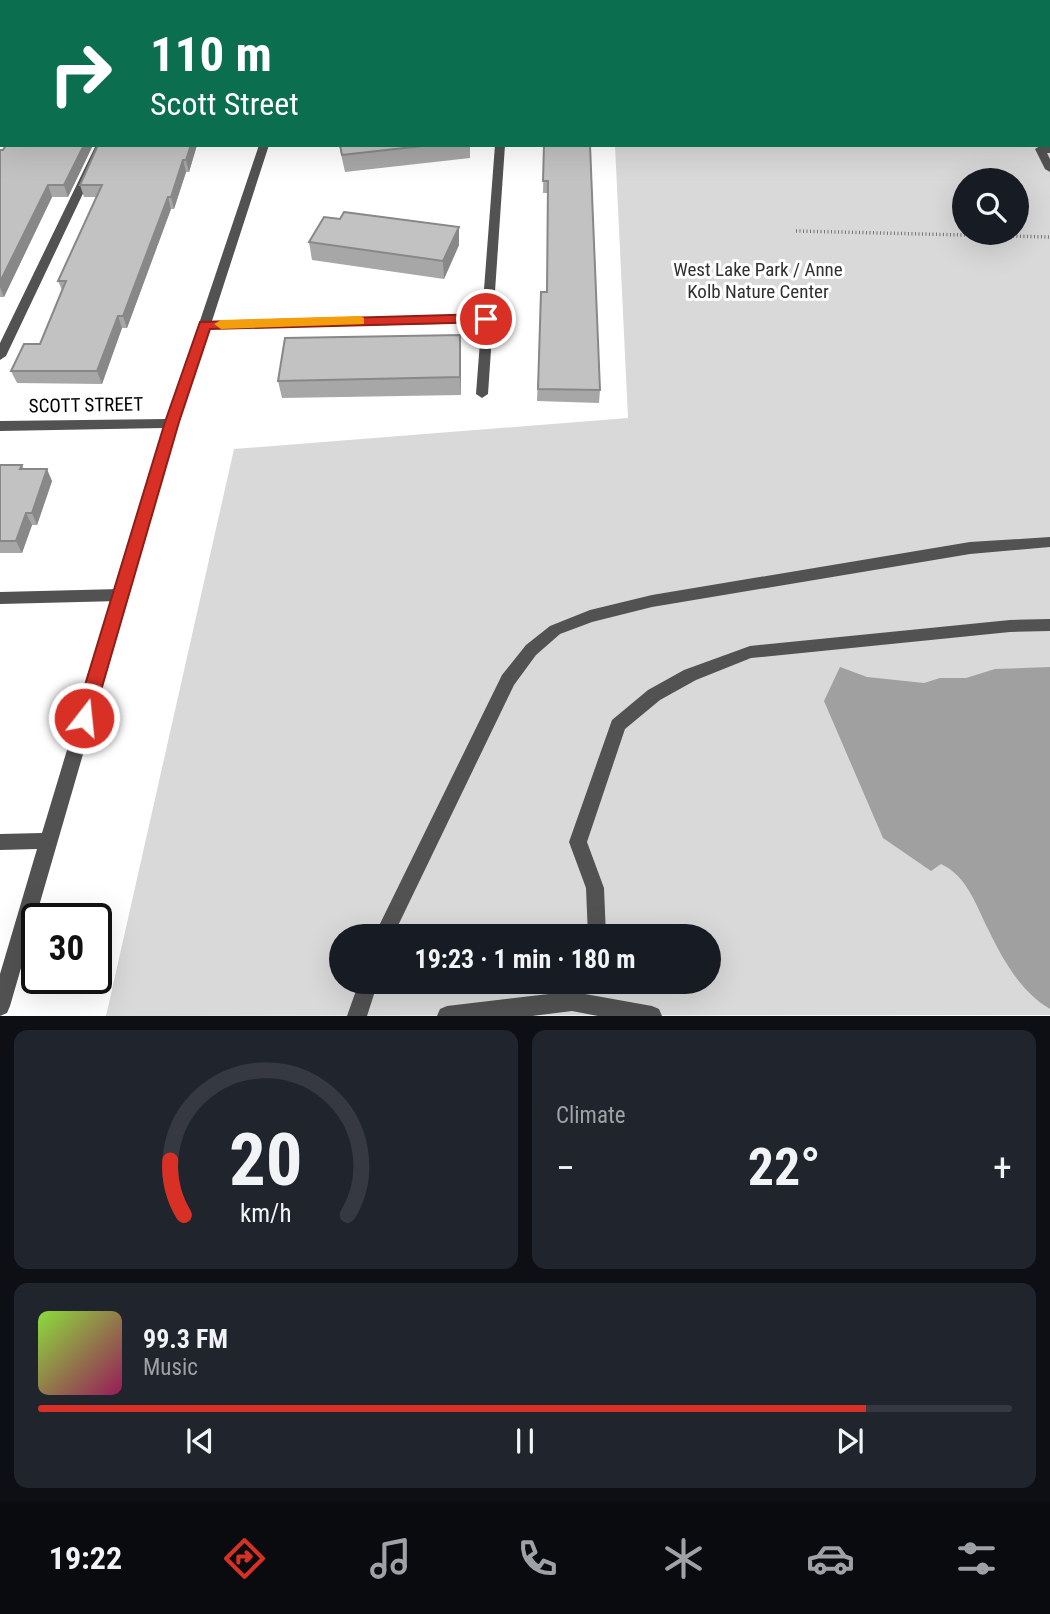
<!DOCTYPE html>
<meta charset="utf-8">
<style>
:root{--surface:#171b24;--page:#20242c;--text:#f1f3f6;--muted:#9ea1a6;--line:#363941;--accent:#d93025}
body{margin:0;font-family:"Roboto Condensed",sans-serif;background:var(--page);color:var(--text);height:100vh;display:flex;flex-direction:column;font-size:26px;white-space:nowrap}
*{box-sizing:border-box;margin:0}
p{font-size:23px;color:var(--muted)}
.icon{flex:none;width:38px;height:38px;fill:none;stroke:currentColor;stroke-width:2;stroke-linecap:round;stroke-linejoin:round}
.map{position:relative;height:1016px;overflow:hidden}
.panel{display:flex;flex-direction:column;gap:14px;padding:14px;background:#0d0f14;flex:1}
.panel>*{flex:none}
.hud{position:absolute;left:0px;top:0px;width:1050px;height:147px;box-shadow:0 7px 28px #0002;background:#0b6e4f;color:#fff;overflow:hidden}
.fabs{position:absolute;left:952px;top:168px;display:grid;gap:14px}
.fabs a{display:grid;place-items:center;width:77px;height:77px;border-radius:50%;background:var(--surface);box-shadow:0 7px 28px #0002;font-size:35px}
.speed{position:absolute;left:21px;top:903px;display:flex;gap:14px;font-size:35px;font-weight:700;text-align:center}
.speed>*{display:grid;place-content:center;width:91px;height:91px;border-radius:50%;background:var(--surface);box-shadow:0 7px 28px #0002;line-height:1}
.speed .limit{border:4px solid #111;border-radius:10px;background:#fff;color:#111}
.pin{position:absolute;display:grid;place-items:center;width:60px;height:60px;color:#fff;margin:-30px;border:4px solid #fff;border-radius:50%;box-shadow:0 2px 7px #0007}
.me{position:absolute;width:77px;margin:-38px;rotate:16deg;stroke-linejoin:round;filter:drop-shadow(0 0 5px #0008)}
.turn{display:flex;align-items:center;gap:24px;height:147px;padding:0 35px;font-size:32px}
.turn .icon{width:91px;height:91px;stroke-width:2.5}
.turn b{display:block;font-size:49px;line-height:60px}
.big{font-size:52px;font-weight:700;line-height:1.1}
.panel .tile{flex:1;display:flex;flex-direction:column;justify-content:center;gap:10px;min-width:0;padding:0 24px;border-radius:14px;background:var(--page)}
.panel .dial{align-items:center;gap:0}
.dial svg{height:182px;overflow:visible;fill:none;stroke:var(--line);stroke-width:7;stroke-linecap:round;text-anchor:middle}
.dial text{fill:var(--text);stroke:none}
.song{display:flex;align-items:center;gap:21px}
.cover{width:84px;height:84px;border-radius:10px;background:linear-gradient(135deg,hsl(90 70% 55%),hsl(330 70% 35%))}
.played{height:7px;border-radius:4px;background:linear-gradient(90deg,var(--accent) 85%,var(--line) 85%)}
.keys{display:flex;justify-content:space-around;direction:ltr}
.heat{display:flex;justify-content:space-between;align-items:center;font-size:38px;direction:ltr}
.panel .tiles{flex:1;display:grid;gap:14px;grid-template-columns:1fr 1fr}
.tile:last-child{grid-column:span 2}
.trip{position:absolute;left:329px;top:924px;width:392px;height:70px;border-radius:35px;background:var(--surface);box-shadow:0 7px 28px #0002;font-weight:700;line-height:70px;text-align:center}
.dock{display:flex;height:112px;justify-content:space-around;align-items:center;background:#090b0e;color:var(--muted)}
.dock .icon{width:49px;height:49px}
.dock .active{color:var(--accent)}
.dock b{font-size:32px;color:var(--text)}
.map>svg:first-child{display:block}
.green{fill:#d9d9d9;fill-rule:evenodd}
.water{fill:#a0a0a0}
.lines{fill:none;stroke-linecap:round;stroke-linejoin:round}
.path{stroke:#747474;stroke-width:3.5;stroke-dasharray:1 2.5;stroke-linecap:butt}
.lane{fill:#525252;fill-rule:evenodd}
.street{fill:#525252;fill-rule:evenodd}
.wall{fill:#a7a7a7}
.shaded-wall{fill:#888}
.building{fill:#c2c2c2;stroke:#888;stroke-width:2}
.route{fill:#d93025;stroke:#8d1f18;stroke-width:2}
.slow{fill:#f59e0b}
.labels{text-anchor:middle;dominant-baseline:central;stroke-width:6;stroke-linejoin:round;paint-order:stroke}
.park-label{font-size:19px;fill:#303030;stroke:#fff}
.street-label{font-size:19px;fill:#000;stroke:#fff}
</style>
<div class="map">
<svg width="1050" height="1016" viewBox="0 0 1050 1016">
<rect width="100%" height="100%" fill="#fff"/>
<path class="green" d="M340 0H1050V1015L106 1016 234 449 628 418 615 145H1048V2ZM964 180H1017V233H964ZM341 936H709V982H341Z"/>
<path class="water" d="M840 667 867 677 924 683 940 678H966L995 669 1050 667V1009C1020 991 1003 960 988 929 976 905 967 876 941 864L931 871 883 838 824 701Z"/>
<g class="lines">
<path class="path" d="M796 231 1050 237"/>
<path class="lane" d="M96 145H106L6 356 0 360V343Z
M495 145H505L488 394 482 398 476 394Z
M1040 146 1050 147V153H1047L1050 159V172L1045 169 1035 149Z
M1050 537V547L970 554 652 607 592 622 560 634 536 655 514 685 393 936H374L502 675 526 645 550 626 590 610 652 595 970 542Z
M120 589 125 591 127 595 125 599 120 601 0 604V592Z
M1050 619V631L1010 632 751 658 696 680 660 700 625 729 587 842 604 888 606 936H588L586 888 569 842 612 720 648 690 684 670 750 646 1010 620Z
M359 982H378L367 1016H347Z
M570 982H589L585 994 652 1006 659 1009 662 1016H598L572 1011 532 1016H437L440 1009 447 1006 566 992Z"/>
<path class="street" d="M305 0H313V2H305Z
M0 67H2V73H0Z
M2 79V87L0 88V80Z
M259 145H269L212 321 486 315 492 319 486 323 209 329 179 423 10 1006 7 1013 0 1016V974L37 849 0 850V834L42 833 164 428 0 431V421L167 419Z"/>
</g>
<path class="wall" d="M93 145 68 197H52L4 297H0V150Z
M98 145H197L189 172H186L174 209H171L127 328H122L102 384 17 383 11 371 40 344 62 290 58 281 96 197H84L80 185Z
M339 145H470V158L345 172Z
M544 145 600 390 599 403 537 401 541 292H547L548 193H543Z
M340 219 459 227V245L444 279 312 260 309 242Z
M461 353V395L282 398 278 381Z
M0 465H22L24 469 52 481 37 525H32L22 553H0Z"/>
<path class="shaded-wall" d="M2 13V30L0 33V16Z
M84 145H93L68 197 64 185Z
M191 145H197L189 172 186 160Z
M183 160 186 172 174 209 171 197Z
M48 185 52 197 4 297 0 287V282Z
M168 197 171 209 127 328 123 316Z
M459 227V245L444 279 443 261Z
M118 316 122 328 102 384 97 371Z
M460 335 461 353V395L460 377Z
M47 469 52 481 37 525 32 513Z
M26 513 32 525 22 553 16 541Z"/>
<path class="building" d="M6 145H84L64 185H48L0 282V150H3Z
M98 145H191L186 160H183L171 197H168L123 316H118L97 371H11L24 344H40L66 281H58L102 185H80Z
M340 145H431L342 155Z
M544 145H590L600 390 538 389 541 292H547L548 181H543Z
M344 212 459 227 443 261 309 242 324 217 340 219Z
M460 335V377L278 381 285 338Z
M0 465H22L20 469H47L32 513H26L16 541H0Z"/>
<path class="route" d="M486 314 493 319 491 322 210 329 179 422 93 718 91 724 84 726 78 724 75 718 165 422 200 322Z"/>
<path class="slow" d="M360 316 364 318V324L221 329 214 324 221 320Z"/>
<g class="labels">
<g class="park-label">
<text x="758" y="269">West Lake Park / Anne<tspan x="758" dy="22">Kolb Nature Center</tspan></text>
</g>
<g class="street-label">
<text transform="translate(86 405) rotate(-1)">SCOTT STREET</text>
</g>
</g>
</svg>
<div class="fabs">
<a><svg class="icon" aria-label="search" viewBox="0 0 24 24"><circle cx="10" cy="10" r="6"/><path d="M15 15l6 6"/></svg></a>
</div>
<div class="speed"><div class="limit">30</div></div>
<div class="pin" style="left:486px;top:319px;background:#d93025"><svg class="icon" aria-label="arrive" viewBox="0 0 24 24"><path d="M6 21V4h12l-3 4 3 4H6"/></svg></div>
<svg class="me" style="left:84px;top:718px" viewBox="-20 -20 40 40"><circle r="17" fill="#d93025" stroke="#fff" stroke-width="3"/><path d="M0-11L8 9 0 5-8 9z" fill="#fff"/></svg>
<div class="trip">19:23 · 1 min · 180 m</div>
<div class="hud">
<div class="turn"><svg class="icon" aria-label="right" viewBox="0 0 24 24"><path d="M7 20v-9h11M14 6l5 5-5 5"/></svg><div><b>110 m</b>Scott Street</div></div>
</div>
</div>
<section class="panel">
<div class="tiles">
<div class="tile dial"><svg viewBox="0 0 100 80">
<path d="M14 69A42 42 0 1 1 86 69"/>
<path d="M14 69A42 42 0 0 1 8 45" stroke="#d93025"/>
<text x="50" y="56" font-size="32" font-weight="700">20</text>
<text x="50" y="72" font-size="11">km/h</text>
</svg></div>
<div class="tile"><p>Climate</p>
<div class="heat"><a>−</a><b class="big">22°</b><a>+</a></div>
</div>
<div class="tile">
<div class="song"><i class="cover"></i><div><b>99.3 FM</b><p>Music</p></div></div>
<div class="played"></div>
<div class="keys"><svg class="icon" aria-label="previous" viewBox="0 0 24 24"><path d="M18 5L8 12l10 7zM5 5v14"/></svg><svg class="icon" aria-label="pause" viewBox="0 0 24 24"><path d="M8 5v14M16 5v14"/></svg><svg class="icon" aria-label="next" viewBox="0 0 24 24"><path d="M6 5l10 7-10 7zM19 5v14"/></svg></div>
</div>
</div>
</section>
<nav class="dock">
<b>19:22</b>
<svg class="icon active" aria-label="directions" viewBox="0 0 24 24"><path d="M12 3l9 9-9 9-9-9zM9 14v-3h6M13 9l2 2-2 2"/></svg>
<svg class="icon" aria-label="music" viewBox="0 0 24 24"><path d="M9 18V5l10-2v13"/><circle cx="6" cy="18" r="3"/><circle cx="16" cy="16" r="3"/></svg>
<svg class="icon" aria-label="phone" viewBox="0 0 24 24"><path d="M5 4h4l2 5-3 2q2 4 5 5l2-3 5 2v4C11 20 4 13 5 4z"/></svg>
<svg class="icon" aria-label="climate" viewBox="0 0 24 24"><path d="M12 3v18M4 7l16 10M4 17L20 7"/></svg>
<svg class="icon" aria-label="car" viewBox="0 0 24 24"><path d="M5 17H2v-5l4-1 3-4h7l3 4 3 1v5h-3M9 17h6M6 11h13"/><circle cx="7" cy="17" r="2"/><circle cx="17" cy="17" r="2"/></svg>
<svg class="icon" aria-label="filters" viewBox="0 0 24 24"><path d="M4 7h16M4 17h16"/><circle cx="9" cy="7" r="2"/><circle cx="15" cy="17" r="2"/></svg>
</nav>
